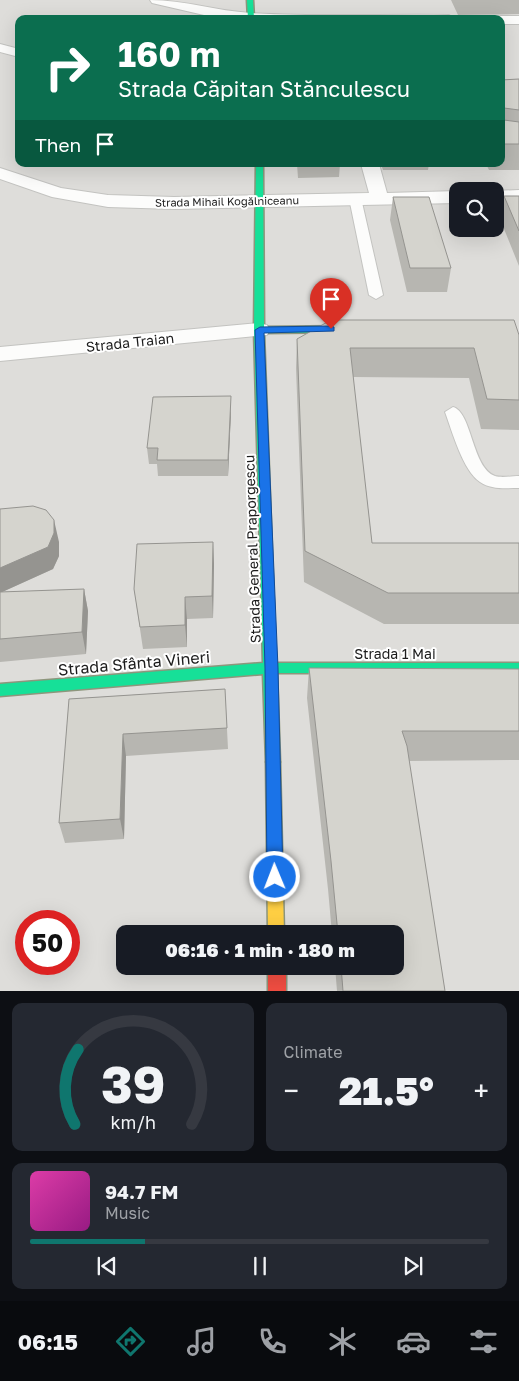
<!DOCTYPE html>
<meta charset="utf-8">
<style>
:root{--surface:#171b24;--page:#242831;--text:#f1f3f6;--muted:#9ea1a6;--line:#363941;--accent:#0f766e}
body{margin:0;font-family:"Golos Text",sans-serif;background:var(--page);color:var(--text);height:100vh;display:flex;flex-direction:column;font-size:19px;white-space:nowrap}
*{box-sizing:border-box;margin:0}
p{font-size:16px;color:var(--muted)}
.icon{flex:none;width:28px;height:28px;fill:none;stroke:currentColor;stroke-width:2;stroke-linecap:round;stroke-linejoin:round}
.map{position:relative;height:991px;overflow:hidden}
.sheet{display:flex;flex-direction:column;gap:12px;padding:12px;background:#0d0f14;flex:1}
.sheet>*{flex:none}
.top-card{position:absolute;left:15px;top:15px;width:490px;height:152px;border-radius:10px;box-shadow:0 5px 20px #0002;background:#0b6e4f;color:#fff;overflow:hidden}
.buttons{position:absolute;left:449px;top:182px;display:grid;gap:10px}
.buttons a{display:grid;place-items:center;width:55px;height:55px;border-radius:10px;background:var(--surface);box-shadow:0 5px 20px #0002;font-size:25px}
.speed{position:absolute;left:15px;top:910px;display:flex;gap:10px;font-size:25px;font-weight:700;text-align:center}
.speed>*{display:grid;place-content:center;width:65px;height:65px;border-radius:50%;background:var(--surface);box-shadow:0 5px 20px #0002;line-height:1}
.speed .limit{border:8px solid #d22;background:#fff;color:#111}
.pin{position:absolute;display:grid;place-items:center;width:42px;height:42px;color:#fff;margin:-51px -21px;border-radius:50% 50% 50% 0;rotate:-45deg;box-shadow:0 0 5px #0007}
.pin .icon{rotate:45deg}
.me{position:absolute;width:55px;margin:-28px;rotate:359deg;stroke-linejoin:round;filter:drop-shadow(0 0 4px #0008)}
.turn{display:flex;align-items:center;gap:18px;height:105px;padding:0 20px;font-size:22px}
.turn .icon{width:65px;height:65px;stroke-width:2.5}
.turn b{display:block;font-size:35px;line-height:42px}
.then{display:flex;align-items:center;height:48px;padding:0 20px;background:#0003;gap:10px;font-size:19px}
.big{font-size:38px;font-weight:800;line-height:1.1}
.sheet .widget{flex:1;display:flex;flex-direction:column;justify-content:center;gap:8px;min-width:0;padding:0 18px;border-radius:10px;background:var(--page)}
.sheet .dial{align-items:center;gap:0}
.dial svg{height:130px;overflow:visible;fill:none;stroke:var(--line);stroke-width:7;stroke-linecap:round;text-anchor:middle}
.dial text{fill:var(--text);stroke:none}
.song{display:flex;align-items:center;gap:15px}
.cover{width:60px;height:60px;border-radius:8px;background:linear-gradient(135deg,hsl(320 70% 55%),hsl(310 70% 35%))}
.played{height:5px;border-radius:2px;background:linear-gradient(90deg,var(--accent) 25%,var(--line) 25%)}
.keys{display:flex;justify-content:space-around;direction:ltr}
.heat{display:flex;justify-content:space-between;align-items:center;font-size:28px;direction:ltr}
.sheet .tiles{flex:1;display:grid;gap:12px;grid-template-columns:1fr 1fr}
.widget:last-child{grid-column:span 2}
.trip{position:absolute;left:116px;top:925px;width:288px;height:50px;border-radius:10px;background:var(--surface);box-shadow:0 5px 20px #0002;font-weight:800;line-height:50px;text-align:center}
.tabs{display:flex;height:80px;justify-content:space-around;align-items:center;background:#090b0e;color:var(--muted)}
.tabs .icon{width:35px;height:35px}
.tabs .current{color:var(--accent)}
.tabs b{font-size:22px;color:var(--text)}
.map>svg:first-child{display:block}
.residential{fill:#deddda;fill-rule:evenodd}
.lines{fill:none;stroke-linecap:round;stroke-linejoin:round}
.lane-casing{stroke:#c3c3c0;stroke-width:2}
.street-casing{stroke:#c3c3c0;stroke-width:2}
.fast-casing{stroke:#8d967c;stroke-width:3}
.slow-casing{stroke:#8d967c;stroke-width:3}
.jam-casing{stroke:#8d967c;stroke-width:3}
.lane{fill:#fcfcfb;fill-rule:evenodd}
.street{fill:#fcfcfb;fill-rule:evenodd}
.fast{fill:#16e098;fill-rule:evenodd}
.slow{fill:#ffcf43;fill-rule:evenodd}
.jam{fill:#f24e42;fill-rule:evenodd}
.wall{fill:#b7b6b1}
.shaded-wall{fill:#959490}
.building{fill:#d5d4ce;stroke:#959490}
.route{fill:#1a73e8;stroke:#114b97}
.labels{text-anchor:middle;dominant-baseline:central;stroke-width:4;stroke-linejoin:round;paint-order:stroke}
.far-street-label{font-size:11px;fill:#1c1c1c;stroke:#fff}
.street-label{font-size:14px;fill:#1c1c1c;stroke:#fff}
.near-street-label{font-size:16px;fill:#1c1c1c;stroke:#fff}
</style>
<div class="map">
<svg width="519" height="991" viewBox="0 0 519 991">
<rect width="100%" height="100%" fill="#ebebe4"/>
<path class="residential" d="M0 0H519V991H0ZM19 19H501V164H19ZM458 191H495V229H458ZM26 921H69V964H26ZM125 934H395V966H125Z"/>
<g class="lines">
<defs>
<path id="lane" d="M355 194 361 198 383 295 376 299 369 295 349 198Z
M453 407C472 412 472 468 495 476 502 478 512 476 519 476V488C507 488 491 490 480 482 463 471 452 431 445 412Z"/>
<path id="street" d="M150 0C184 0 217 11 251 13 317 17 383 14 449 15L455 19H234L204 15 152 3Z
M501 16H519V24H501V19H495Z
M0 44 19 49V57L0 52Z
M361 164H379L387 193 458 191V203L174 209 108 207 52 197 0 179V168L61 188 108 195 174 197 369 193Z
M519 190V202H495V191H492Z
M259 323 267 325 270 330 267 335 0 361V347Z"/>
<path id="fast" d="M247 0H253L254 19H248Z
M256 164H263L264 327 353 326 358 329 353 332 264 333 276 663H519V673H277L280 762 278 767 273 768 268 767 266 762 263 674 0 696V684L263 663 254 330Z"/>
<path id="slow" d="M273 756 278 757 280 762 284 934H268L266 762 268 757Z"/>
<path id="jam" d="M268 966H286V991H268Z"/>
</defs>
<use href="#lane" class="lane-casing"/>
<use href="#street" class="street-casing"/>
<use href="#fast" class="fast-casing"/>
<use href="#slow" class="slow-casing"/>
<use href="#jam" class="jam-casing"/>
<use href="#lane" class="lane"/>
<use href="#street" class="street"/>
<use href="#fast" class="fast"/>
<use href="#slow" class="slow"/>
<use href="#jam" class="jam"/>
</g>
<path class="wall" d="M451 0H519V14L458 15Z
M519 79V170H489L486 164H501V80Z
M297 164H340L339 177 298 178Z
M381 164H429L428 170H383Z
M504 196H519V266L500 219Z
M393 197 451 268 447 292H407L390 220Z
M519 335V430L481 429 469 378 353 377 372 543H519V624H384L304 582 296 368 297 339Z
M231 412 228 476H158L157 464H149L147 448Z
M0 509 59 542V556L53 569 2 592 84 589 88 611 86 654 0 662Z
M213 542 214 564 213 618 187 619V647L143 649 134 589Z
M309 668 519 669V760L409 761 445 991H337L335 966H395V934H332L328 889 307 698Z
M225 689 228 749 126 756 124 839 65 843 59 823 69 699Z"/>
<path class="shaded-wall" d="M231 396V412L228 476V460Z
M54 520 59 542V556L53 569 0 593V568Z
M213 542 214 564 213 618 212 596Z
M84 589 88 611 86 654 82 632Z
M185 597 187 619V647L185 625Z
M123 734 126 756 124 839 120 819Z"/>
<path class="building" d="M519 79V110L504 108V120L519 122V144H501V80Z
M504 196H519V231Z
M393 197H429L451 268H410Z
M331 320H514L519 335V400L487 399 474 348H350L372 543H519V593H388L305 551 297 339Z
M231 396 228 460H157L158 448H147L153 397Z
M33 506 46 510 54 520V533L48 547 0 568V509Z
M213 542 212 596 185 597V625L140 627 134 589 137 544Z
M84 589 82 632 0 639V592Z
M309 668 519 669V731H402L407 746 445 991H343L341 966H395V934H338L331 861Z
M225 689 227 728 123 734 120 819 59 823 69 699Z"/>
<path class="route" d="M331 326 334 327V331L264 333 278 668 283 877 281 883 275 885 269 883 267 877 265 668 255 330 260 327Z"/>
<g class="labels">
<g class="far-street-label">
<text transform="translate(227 201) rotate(-1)">Strada Mihail Kogălniceanu</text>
</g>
<g class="street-label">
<text transform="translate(130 342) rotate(-6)">Strada Traian</text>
<text transform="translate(252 549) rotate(-92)">Strada General Praporgescu</text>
<text x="395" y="653">Strada 1 Mai</text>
</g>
<g class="near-street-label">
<text transform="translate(134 663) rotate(-5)">Strada Sfânta Vineri</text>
</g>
</g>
</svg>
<div class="buttons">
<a><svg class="icon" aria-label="search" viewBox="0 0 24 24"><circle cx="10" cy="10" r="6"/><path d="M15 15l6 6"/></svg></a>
</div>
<div class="speed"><div class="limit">50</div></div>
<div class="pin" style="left:331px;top:329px;background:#d93025"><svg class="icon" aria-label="arrive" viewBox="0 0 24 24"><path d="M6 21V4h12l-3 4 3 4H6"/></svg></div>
<svg class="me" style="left:275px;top:877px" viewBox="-20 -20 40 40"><circle r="17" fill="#1a73e8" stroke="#fff" stroke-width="3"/><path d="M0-11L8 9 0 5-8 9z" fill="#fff"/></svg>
<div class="trip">06:16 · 1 min · 180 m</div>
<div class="top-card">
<div class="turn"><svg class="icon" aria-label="right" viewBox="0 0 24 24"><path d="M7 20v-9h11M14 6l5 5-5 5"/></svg><div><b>160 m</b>Strada Căpitan Stănculescu</div></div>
<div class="then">Then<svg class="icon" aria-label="arrive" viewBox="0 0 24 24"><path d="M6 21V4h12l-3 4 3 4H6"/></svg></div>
</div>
</div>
<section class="sheet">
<div class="tiles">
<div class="widget dial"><svg viewBox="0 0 100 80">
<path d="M14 69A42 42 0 1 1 86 69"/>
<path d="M14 69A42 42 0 0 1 16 23" stroke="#0f766e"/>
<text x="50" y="56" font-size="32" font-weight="700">39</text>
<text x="50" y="72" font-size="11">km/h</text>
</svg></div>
<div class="widget"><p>Climate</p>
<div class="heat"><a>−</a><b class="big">21.5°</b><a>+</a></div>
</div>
<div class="widget">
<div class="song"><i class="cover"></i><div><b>94.7 FM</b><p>Music</p></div></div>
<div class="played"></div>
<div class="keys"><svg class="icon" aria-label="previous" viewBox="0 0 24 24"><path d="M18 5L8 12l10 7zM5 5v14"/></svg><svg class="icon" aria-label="pause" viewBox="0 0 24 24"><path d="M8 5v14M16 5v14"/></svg><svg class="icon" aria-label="next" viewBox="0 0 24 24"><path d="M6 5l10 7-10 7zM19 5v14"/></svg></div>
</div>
</div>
</section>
<nav class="tabs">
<b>06:15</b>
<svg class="icon current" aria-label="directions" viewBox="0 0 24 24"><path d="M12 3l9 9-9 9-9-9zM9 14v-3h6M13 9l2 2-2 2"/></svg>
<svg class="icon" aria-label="music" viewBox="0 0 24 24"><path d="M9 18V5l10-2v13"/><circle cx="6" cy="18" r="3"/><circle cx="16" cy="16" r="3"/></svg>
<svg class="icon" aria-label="phone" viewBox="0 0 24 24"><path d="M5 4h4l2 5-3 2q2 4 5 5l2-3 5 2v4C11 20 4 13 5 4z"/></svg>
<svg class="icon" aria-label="climate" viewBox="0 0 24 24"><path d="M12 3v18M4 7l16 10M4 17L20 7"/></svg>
<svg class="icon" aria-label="car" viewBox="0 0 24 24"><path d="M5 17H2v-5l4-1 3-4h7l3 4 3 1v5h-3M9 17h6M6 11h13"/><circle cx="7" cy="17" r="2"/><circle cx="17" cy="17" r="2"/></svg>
<svg class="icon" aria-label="filters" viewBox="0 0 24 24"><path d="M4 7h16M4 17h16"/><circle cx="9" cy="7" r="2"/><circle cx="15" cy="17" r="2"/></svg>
</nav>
